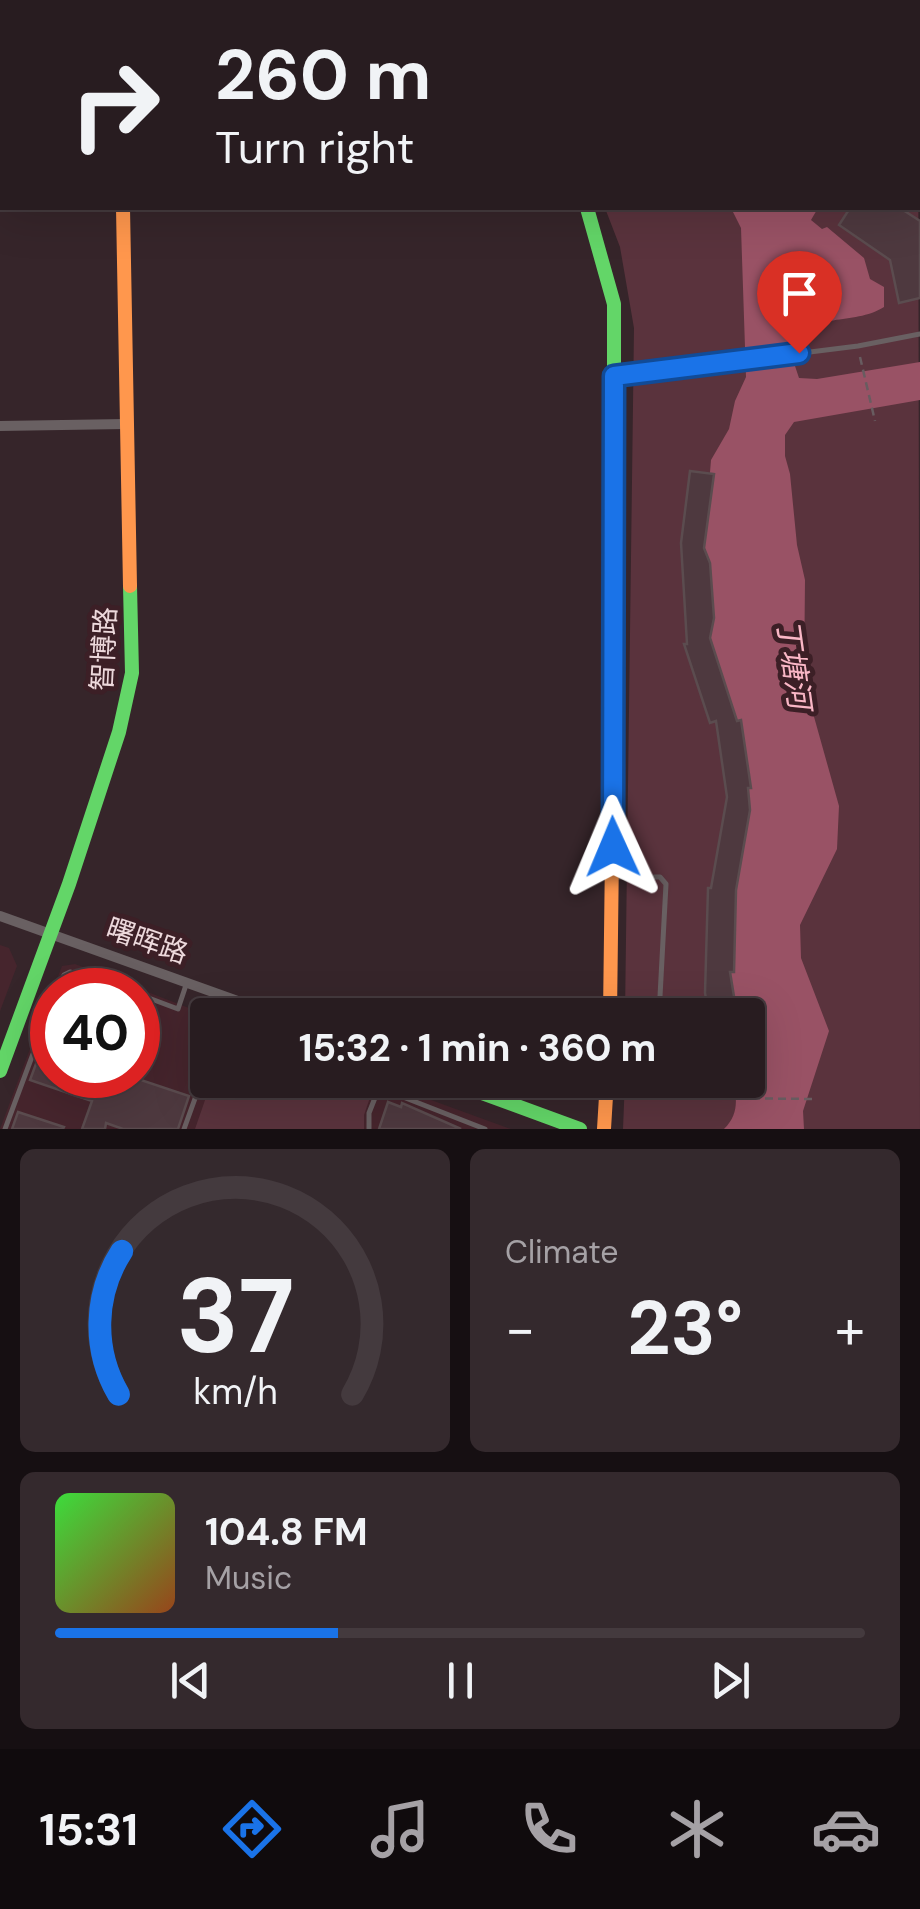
<!DOCTYPE html>
<meta charset="utf-8">
<style>
:root{--surface:#281c20;--page:#34292d;--text:#f1f3f6;--muted:#a5a1a5;--line:#443a3e;--accent:#1a73e8}
body{margin:0;font-family:"DM Sans","Noto Sans SC",sans-serif;background:var(--page);color:var(--text);height:100vh;display:flex;flex-direction:column;font-size:38px;white-space:nowrap}
*{box-sizing:border-box;margin:0}
p{font-size:32px;color:var(--muted)}
.icon{flex:none;width:55px;height:55px;fill:none;stroke:currentColor;stroke-width:2;stroke-linecap:round;stroke-linejoin:round}
.map{position:relative;height:1129px;overflow:hidden}
.details{display:flex;flex-direction:column;gap:20px;padding:20px;background:#160f12;flex:1}
.details>*{flex:none}
.banner{position:absolute;left:0px;top:0px;width:920px;height:210px;box-shadow:0 10px 40px #0002,0 0 0 2px var(--line);background:#281c20;color:var(--text);overflow:hidden}
.speed{position:absolute;left:30px;top:968px;display:flex;gap:20px;font-size:50px;font-weight:700;text-align:center}
.speed>*{display:grid;place-content:center;width:130px;height:130px;border-radius:50%;background:var(--surface);box-shadow:0 10px 40px #0002,0 0 0 2px var(--line);line-height:1}
.speed .limit{border:15px solid #d22;background:#fff;color:#111}
.pin{position:absolute;display:grid;place-items:center;width:85px;height:85px;color:#fff;margin:-102px -42px;border-radius:50% 50% 50% 0;rotate:-45deg;box-shadow:0 0 10px #0007}
.pin .icon{rotate:45deg}
.me{position:absolute;width:110px;margin:-55px;rotate:359deg;stroke-linejoin:round;filter:drop-shadow(0 0 8px #0008)}
.turn{display:flex;align-items:center;gap:35px;height:210px;padding:0 50px;font-size:45px}
.turn .icon{width:130px;height:130px;stroke-width:2.5}
.turn b{display:block;font-size:70px;line-height:85px}
.big{font-size:75px;font-weight:700;line-height:1.1}
.details .widget{flex:1;display:flex;flex-direction:column;justify-content:center;gap:15px;min-width:0;padding:0 35px;border-radius:15px;background:var(--page)}
.details .dial{align-items:center;gap:0}
.dial svg{height:260px;overflow:visible;fill:none;stroke:var(--line);stroke-width:7;stroke-linecap:round;text-anchor:middle}
.dial text{fill:var(--text);stroke:none}
.song{display:flex;align-items:center;gap:30px}
.cover{width:120px;height:120px;border-radius:15px;background:linear-gradient(135deg,hsl(120 70% 55%),hsl(20 70% 35%))}
.played{height:10px;border-radius:5px;background:linear-gradient(90deg,var(--accent) 35%,var(--line) 35%)}
.keys{display:flex;justify-content:space-around;direction:ltr}
.heat{display:flex;justify-content:space-between;align-items:center;font-size:55px;direction:ltr}
.details .tiles{flex:1;display:grid;gap:20px;grid-template-columns:1fr 1fr}
.widget:last-child{grid-column:span 2}
.trip{position:absolute;left:190px;top:998px;width:575px;height:100px;border-radius:10px;background:var(--surface);box-shadow:0 10px 40px #0002,0 0 0 2px var(--line);font-weight:700;line-height:100px;text-align:center}
.menu{display:flex;height:160px;justify-content:space-around;align-items:center;background:#100b0d;color:var(--muted)}
.menu .icon{width:70px;height:70px}
.menu .on{color:var(--accent)}
.menu b{font-size:45px;color:var(--text)}
.map>svg:first-child{display:block}
.built{fill:#46252d}
.green{fill:#5a333d}
.water{fill:#995265}
.building{fill:#4e393f;stroke:#5b4c4f;stroke-width:2.5}
.lines{fill:none;stroke-linecap:round;stroke-linejoin:round}
.path{stroke:#685c60;stroke-width:2.5;stroke-dasharray:8 5;stroke-linecap:butt}
.lane{stroke:#696062;stroke-width:5}
.street{stroke:#696062;stroke-width:10}
.fast{stroke:#63d668;stroke-width:14}
.slow{stroke:#ff974d;stroke-width:14}
.route-casing{stroke:#114b97;stroke-width:25}
.route{stroke:#1a73e8;stroke-width:18}
.labels{text-anchor:middle;dominant-baseline:central;stroke-width:10;stroke-linejoin:round;paint-order:stroke}
.street-label{font-size:28px;fill:#edd9dc;stroke:#3c1f26}
.water-label{font-size:30px;font-style:italic;fill:#fab7c6;stroke:#3c1f26}
</style>
<div class="map">
<svg width="920" height="1129" viewBox="0 0 920 1129">
<rect width="100%" height="100%" fill="#36252a"/>
<path class="built" d="M0 945 9 948 17 966 0 1011Z
M75 964 207 1015 208 1080H376L511 1129H0L52 990V1075H138V990H53L62 966Z"/>
<path class="green" d="M444 0H863L870 2H448Z
M918 20 920 1129H623L625 1080H748V1015H625L634 328 620 247 605 208H918Z
M212 1080H376L364 1115V1129H195Z"/>
<path class="water" d="M731 208H818L811 220 822 229 827 227 864 258 870 279 884 287V307C852 327 813 309 789 348L799 378 817 379 920 362V400L794 422 785 435V456L790 474 797 545 805 580 804 681 839 806 837 849 800 925 801 958 829 1031 803 1111 804 1129H724C739 1114 737 1099 733 1080H748V1015H737L731 982 724 972H734L736 888 750 810 749 800 739 790 751 787 741 721H736L710 636V563L704 546 711 460 729 429 735 401 746 377 741 228Z"/>
<path class="building" d="M850 208H900L920 221V298L899 303 890 260 839 225Z
M690 471 714 474 704 548 710 563 714 618 710 638 737 721 741 720 751 788H748L750 810 736 890 734 972H730L737 1015H709L705 993 708 888H711L727 797 716 721 710 723 684 644H687L681 543Z
M43 1045 52 1049V1075H126L189 1096 178 1129H123L106 1123 105 1129H82L92 1101 30 1080Z
M388 1102 401 1107 402 1103 461 1129H379Z
M18 1112 64 1127 63 1129H12Z"/>
<g class="lines">
<path class="path" d="M883 0 890 2
M918 13H920
M860 357 875 421
M713 1098 816 1099"/>
<path class="lane" d="M490 0 493 2
M616 376 858 346 920 334
M617 877H660L666 884 659 1015
M57 990 64 975 70 972 126 990
M138 994 178 1009 187 982
M380 1088 485 1129
M5 1129 52 1003
M184 1129 197 1093
M369 1129V1113L382 1080"/>
<path class="street" d="M158 2 159 0
M0 426 125 424
M0 916 277 1015"/>
<path class="fast" d="M412 0 416 2
M587 208 614 304V691
M0 1071 69 884 119 732 132 673 130 586
M446 1080 580 1129"/>
<path class="slow" d="M123 208 130 586
M610 1015 614 691
M604 1129 607 1080"/>
</g>
<g class="lines">
<defs>
<path id="route" d="M613 847 614 376 799 353"/>
</defs>
<use href="#route" class="route-casing"/>
<use href="#route" class="route"/>
</g>
<g class="labels">
<g class="street-label">
<text transform="translate(104 649) rotate(-87)">智博路</text>
<text transform="translate(147 941) rotate(19)">曙晖路</text>
</g>
<g class="water-label">
<text transform="translate(794 664) rotate(82)">丁塘河</text>
</g>
</g>
</svg>
<div class="speed"><div class="limit">40</div></div>
<div class="pin" style="left:799px;top:353px;background:#d93025"><svg class="icon" aria-label="arrive" viewBox="0 0 24 24"><path d="M6 21V4h12l-3 4 3 4H6"/></svg></div>
<svg class="me" style="left:613px;top:847px" viewBox="-20 -20 40 40"><path d="M0-17L14 15 0 8-14 15z" fill="#1a73e8" stroke="#fff" stroke-width="4"/></svg>
<div class="trip">15:32 · 1 min · 360 m</div>
<div class="banner">
<div class="turn"><svg class="icon" aria-label="right" viewBox="0 0 24 24"><path d="M7 20v-9h11M14 6l5 5-5 5"/></svg><div><b>260 m</b>Turn right</div></div>
</div>
</div>
<section class="details">
<div class="tiles">
<div class="widget dial"><svg viewBox="0 0 100 80">
<path d="M14 69A42 42 0 1 1 86 69"/>
<path d="M14 69A42 42 0 0 1 15 25" stroke="#1a73e8"/>
<text x="50" y="56" font-size="32" font-weight="700">37</text>
<text x="50" y="72" font-size="11">km/h</text>
</svg></div>
<div class="widget"><p>Climate</p>
<div class="heat"><a>−</a><b class="big">23°</b><a>+</a></div>
</div>
<div class="widget">
<div class="song"><i class="cover"></i><div><b>104.8 FM</b><p>Music</p></div></div>
<div class="played"></div>
<div class="keys"><svg class="icon" aria-label="previous" viewBox="0 0 24 24"><path d="M18 5L8 12l10 7zM5 5v14"/></svg><svg class="icon" aria-label="pause" viewBox="0 0 24 24"><path d="M8 5v14M16 5v14"/></svg><svg class="icon" aria-label="next" viewBox="0 0 24 24"><path d="M6 5l10 7-10 7zM19 5v14"/></svg></div>
</div>
</div>
</section>
<nav class="menu">
<b>15:31</b>
<svg class="icon on" aria-label="directions" viewBox="0 0 24 24"><path d="M12 3l9 9-9 9-9-9zM9 14v-3h6M13 9l2 2-2 2"/></svg>
<svg class="icon" aria-label="music" viewBox="0 0 24 24"><path d="M9 18V5l10-2v13"/><circle cx="6" cy="18" r="3"/><circle cx="16" cy="16" r="3"/></svg>
<svg class="icon" aria-label="phone" viewBox="0 0 24 24"><path d="M5 4h4l2 5-3 2q2 4 5 5l2-3 5 2v4C11 20 4 13 5 4z"/></svg>
<svg class="icon" aria-label="climate" viewBox="0 0 24 24"><path d="M12 3v18M4 7l16 10M4 17L20 7"/></svg>
<svg class="icon" aria-label="car" viewBox="0 0 24 24"><path d="M5 17H2v-5l4-1 3-4h7l3 4 3 1v5h-3M9 17h6M6 11h13"/><circle cx="7" cy="17" r="2"/><circle cx="17" cy="17" r="2"/></svg>
</nav>
